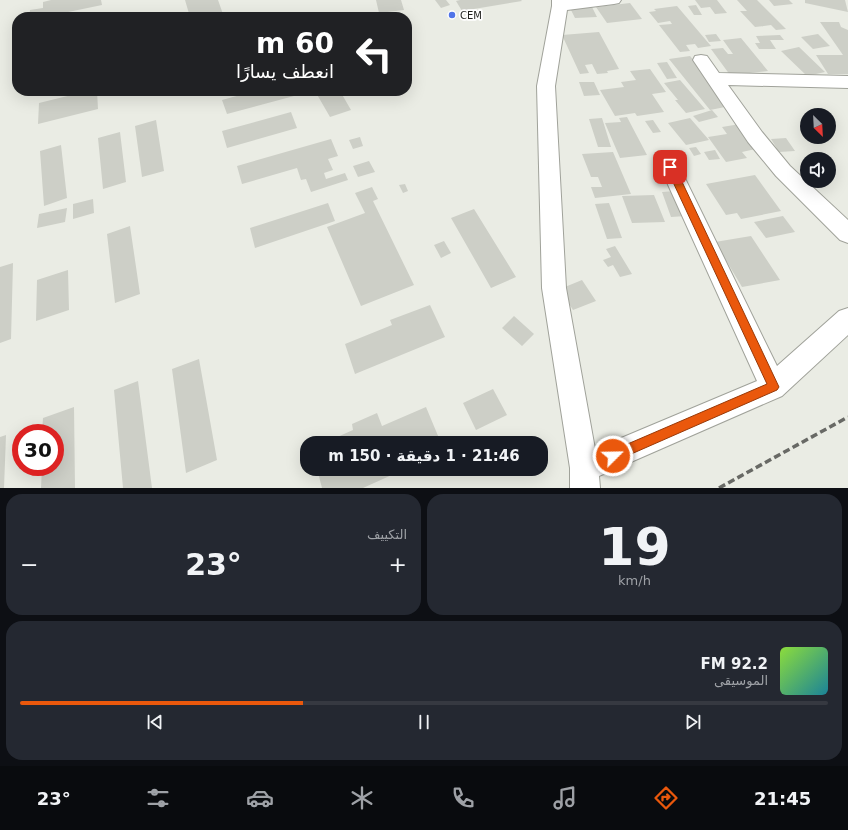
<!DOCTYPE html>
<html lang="ar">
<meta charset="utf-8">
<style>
:root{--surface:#171b24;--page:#242831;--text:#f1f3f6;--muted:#9ea1a6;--line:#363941;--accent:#ea580c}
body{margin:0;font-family:"DejaVu Sans","Noto Naskh Arabic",sans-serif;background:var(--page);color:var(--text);direction:rtl;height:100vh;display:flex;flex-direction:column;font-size:15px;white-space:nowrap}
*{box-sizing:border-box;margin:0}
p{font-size:13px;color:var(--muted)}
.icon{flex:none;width:22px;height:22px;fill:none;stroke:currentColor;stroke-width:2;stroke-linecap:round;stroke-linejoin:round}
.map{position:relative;height:488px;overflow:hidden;direction:ltr}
.panel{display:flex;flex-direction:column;gap:6px;padding:6px;background:#0d0f14;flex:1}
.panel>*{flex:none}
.banner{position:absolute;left:12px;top:12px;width:400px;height:84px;border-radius:16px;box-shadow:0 4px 16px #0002;direction:rtl;background:#202124;color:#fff;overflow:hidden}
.needle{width:26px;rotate:156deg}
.tools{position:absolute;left:800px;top:108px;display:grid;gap:8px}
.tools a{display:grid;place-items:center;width:36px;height:36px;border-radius:50%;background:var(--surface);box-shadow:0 4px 16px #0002;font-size:20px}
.speed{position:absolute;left:12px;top:424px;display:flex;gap:8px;font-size:20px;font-weight:700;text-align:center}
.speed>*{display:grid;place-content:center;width:52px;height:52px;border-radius:50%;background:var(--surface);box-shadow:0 4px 16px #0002;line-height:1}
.speed .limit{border:6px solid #d22;background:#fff;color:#111}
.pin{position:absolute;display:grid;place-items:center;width:34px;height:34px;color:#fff;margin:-17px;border-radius:8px;box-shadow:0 2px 6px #0006}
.me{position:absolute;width:44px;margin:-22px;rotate:67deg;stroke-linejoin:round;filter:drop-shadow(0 0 3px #0008)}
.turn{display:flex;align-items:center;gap:14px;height:84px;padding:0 12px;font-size:18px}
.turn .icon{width:52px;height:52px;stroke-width:2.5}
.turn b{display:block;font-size:28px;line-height:34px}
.big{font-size:30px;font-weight:700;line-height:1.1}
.panel .card{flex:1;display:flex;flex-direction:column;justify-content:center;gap:6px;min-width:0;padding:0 14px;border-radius:16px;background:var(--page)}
.panel .dial{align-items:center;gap:0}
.dial b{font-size:52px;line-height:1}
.song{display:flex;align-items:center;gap:12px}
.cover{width:48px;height:48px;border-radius:6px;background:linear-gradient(135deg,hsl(90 70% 55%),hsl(190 70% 35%))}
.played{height:4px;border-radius:2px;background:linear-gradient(90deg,var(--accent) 35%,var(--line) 35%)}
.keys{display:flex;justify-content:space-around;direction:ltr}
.heat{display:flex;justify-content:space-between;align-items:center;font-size:22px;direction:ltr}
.panel .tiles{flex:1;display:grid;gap:6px;grid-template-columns:1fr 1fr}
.card:last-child{grid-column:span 2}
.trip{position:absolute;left:300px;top:436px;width:248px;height:40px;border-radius:16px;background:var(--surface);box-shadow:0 4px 16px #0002;font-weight:700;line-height:40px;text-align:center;direction:rtl}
.menu{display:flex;height:64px;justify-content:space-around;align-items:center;background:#090b0e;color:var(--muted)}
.menu .icon{width:28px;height:28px}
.menu .current{color:var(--accent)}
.menu b{font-size:18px;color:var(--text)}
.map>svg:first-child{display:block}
.building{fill:#cdcfc7}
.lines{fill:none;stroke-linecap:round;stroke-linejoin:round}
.minor-casing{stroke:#a0a29a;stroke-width:2}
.minor{fill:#fff;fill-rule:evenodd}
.rail{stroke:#686965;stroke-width:3.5;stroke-dasharray:7 3.5;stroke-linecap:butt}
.route{fill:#ea580c;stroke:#983908}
.poi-dot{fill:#5174e8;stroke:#fff;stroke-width:1.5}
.labels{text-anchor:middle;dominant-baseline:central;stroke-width:3.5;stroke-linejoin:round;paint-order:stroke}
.far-poi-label{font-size:10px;fill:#1e1f1c;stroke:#fff;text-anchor:start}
</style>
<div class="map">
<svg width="848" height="488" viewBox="0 0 848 488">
<rect width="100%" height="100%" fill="#eaece4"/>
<path class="building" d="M51 0H101L102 5 44 17H29L30 10 43 8V2Z
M185 0H218L224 17H190Z
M376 0H401L404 10 379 13Z
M435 0H446L450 5 441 8Z
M460 0H521L522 1 462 11 456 1Z
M695 0H717L727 13 715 14 710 7 701 8Z
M737 0H757L786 29 776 30 771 25 755 27 740 11H747Z
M769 0H789L793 4 774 6Z
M805 0H845L848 12 805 3Z
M630 3 642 19 607 23 596 7Z
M696 5 702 15H694L688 6Z
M677 6 711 46 698 48 695 44 686 45 690 51 680 52 659 25 672 24 670 21 658 23 649 12 656 11 654 9Z
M592 7 597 17 575 18 570 8Z
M820 22H839L841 27 848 30V74H828L816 55H843Z
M599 32 619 69 607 71 608 73 597 74 592 64 585 65 589 73 580 74 562 35Z
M716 34 721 41 709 42 705 35Z
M818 34 830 46 813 49 801 37Z
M780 35 784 40H770L776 49H759L755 43H760L756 36Z
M741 38 768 71 730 75 711 49 723 48 728 54H733L723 40Z
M799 47 825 72 807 76 781 51Z
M690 56 708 76 730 106 710 110 669 59Z
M667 62 677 78 667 79 657 63Z
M650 69 666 92 652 94 664 112 637 116 635 113 615 116 600 90 624 87 621 82 636 80 630 71Z
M680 80 705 109 686 113 675 100H678L664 83Z
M579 82H594L600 95 584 96Z
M88 91H97L98 109 38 124 39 103Z
M255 91H292L294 96 227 114 222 100Z
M315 91H340L351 110 330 117Z
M712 110 718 117 699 122 693 116Z
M291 112 297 128 227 148 222 131Z
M627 117 647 155 620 158 605 123 621 122 619 118Z
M602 118 611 147H598L589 119Z
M690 118 709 140 686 145 668 123Z
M156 120 164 171 142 177 135 126Z
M653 120 661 132 653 133 645 121Z
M740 124 760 148 742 152 747 158 726 162 708 137 727 134 722 127Z
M120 132 126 182 103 189 98 138Z
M360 137 363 146 353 149 349 140Z
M786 138 795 151 779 152 771 139Z
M331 139 338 156 328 159 333 170 324 173 326 179 345 173 348 180 311 192 306 179 301 180 297 168 242 184 237 166Z
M61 145 67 198 44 206 40 151Z
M696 147 701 154 694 156 689 148Z
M715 150 720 159 709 160 704 152Z
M613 152 631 194 595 198 591 187H602L598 177H591L582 154Z
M369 161 375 172 358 177 353 166Z
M755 175 781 211 741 219 737 213 726 215 706 184Z
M405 184 408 191 403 193 399 185Z
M372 187 378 199 373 201 414 285 361 306 327 227 365 213 355 193Z
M675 191 686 216 671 217 662 192Z
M654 195 665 222 632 223 622 196Z
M93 199 94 213 73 219V204Z
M328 203 335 221 255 248 250 228Z
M609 203 622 238 607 239 595 204Z
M67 208 65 222 37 228 39 214Z
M474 209 516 277 491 288 451 218Z
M783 216 795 232 766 238 754 222Z
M130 226 140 294 115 303 107 234Z
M751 236 780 280 742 287 715 242Z
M444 241 451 253 441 258 434 245Z
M615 246 632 274 620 277 613 265 608 267 603 260 611 257 606 249Z
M13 263 11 339 0 343V267Z
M68 270 69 310 36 321 37 280Z
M582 280 596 301 573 310 560 289Z
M430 305 445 337 355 374 345 344 392 325 390 320Z
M514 316 534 334 522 346 502 328Z
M199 359 217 460 186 473 172 369Z
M138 381 152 488H123L114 390Z
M493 389 507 415 476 430 463 403Z
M74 407 75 488H41L42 467H55V433H42L43 418Z
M426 407 441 443H336L335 438 353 430 352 424 377 413 382 426Z
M6 435 4 488H0V437Z
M317 469H405L363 488H322Z"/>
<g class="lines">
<defs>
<path id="minor" d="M552 0H621L619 3 614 4 567 10 555 86 566 288 595 449 757 381 660 167 663 162 670 159 677 162 777 366 839 311 848 308V335L782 396 599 476 600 488H570V468L542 288 537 86 552 6Z
M701 55 707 56 719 73 848 76V88L728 85 762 132 790 166 848 220V243L840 240 776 176 748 142 693 60 695 56Z"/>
</defs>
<use href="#minor" class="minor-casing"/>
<use href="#minor" class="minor"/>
<path class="rail" d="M719 488 848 417"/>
</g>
<path class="route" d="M668 164H670L675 167 779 387 777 390 613 462 609 460 607 456 609 452 767 384 666 167Z"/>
<circle class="poi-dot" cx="452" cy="15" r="4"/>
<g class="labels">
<g class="far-poi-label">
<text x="460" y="15">CEM</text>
</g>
</g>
</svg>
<div class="tools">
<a><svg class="needle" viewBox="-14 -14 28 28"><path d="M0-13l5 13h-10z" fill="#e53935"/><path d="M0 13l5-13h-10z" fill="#9ea1a6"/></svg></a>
<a><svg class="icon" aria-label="sound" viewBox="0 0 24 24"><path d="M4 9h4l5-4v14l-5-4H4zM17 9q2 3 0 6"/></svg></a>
</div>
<div class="speed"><div class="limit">30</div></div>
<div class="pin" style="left:670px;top:167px;background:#d93025"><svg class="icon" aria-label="arrive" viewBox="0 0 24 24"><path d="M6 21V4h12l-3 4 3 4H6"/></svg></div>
<svg class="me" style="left:613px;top:456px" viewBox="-20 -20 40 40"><circle r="17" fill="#ea580c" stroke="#fff" stroke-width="3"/><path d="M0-11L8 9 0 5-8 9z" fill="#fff"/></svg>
<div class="trip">21:46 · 1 دقيقة · 150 m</div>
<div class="banner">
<div class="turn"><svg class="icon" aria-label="left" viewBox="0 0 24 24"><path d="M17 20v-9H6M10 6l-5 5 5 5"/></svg><div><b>60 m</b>انعطف يسارًا</div></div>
</div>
</div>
<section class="panel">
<div class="tiles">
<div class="card dial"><b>19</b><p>km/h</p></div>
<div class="card"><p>التكييف</p>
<div class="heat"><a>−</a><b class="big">23°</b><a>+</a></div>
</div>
<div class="card">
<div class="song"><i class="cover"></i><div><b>92.2 FM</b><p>الموسيقى</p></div></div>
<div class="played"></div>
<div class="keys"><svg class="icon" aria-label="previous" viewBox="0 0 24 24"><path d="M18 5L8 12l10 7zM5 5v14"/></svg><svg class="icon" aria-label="pause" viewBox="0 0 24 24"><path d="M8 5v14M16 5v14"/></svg><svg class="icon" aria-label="next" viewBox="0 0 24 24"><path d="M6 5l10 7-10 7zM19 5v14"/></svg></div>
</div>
</div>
</section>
<nav class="menu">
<b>21:45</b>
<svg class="icon current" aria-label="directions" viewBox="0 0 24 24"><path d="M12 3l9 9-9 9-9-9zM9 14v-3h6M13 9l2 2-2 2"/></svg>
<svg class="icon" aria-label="music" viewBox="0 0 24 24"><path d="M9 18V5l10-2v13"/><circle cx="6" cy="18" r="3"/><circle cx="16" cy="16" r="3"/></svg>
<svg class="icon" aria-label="phone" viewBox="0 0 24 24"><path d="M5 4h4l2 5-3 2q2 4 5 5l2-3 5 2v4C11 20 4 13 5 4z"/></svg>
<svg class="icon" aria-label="climate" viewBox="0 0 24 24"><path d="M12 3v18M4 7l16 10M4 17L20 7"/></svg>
<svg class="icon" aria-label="car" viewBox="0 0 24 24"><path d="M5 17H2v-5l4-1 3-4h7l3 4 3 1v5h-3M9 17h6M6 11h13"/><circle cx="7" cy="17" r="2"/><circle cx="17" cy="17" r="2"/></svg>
<svg class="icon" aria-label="filters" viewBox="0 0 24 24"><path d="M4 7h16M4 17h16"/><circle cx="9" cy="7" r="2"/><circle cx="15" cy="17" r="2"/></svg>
<b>23°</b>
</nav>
